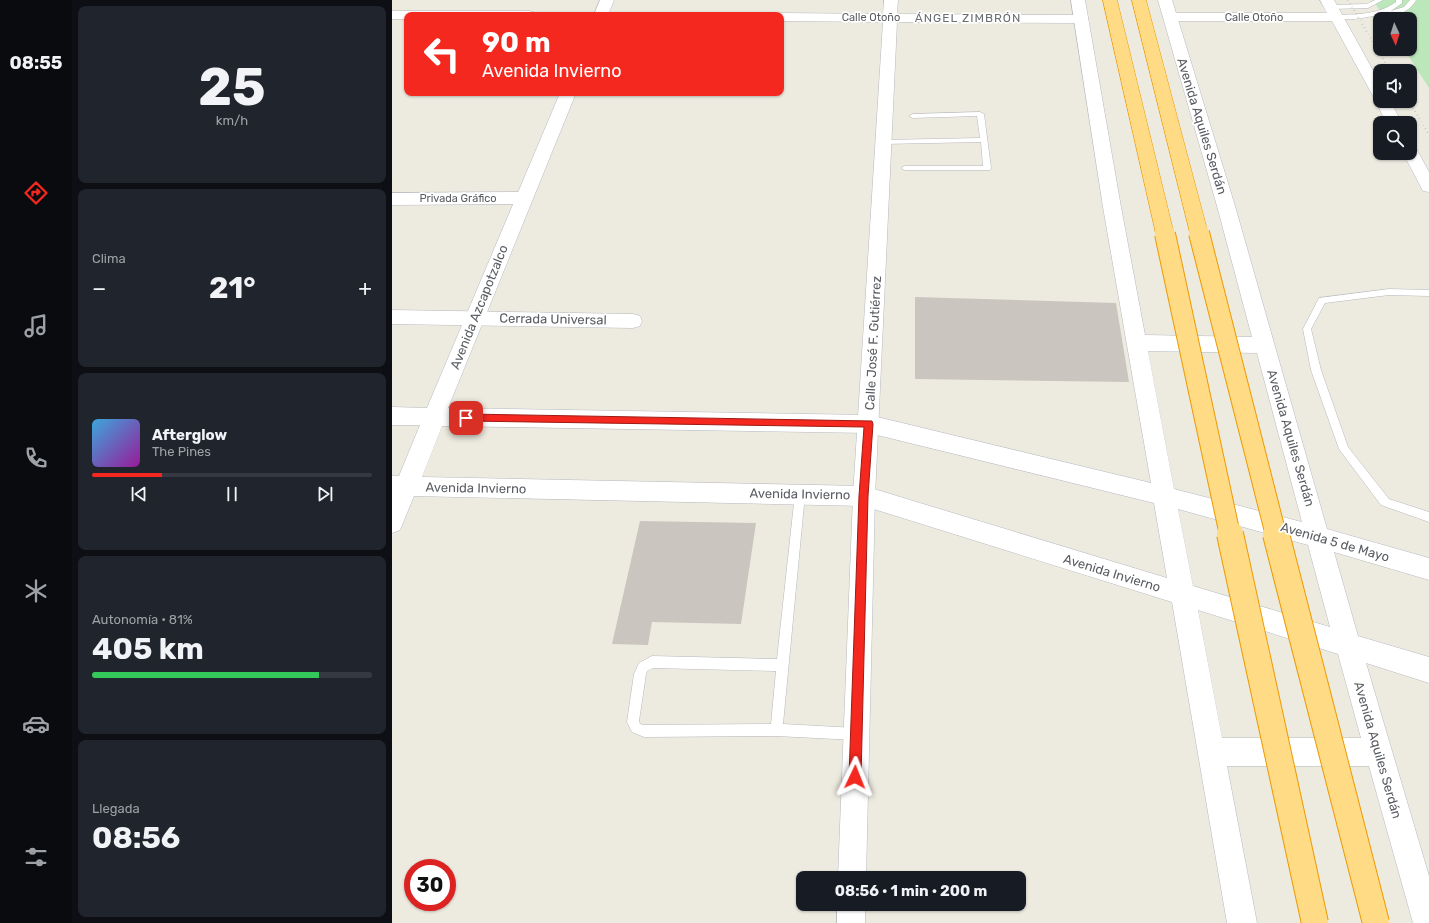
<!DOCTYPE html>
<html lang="es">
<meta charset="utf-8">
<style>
:root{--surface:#171b24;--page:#20242c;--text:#f1f3f6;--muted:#9ea1a6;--line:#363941;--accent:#f4281f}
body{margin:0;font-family:Rubik,sans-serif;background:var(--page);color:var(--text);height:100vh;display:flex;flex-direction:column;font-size:15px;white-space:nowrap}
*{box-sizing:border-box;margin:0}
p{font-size:13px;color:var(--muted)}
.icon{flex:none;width:22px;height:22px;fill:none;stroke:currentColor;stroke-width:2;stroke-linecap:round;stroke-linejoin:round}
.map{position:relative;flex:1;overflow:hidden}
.details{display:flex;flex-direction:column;gap:6px;padding:6px;background:#0d0f14;width:320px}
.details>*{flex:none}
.top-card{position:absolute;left:12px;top:12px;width:380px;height:84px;border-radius:8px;box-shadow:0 1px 3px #0004;background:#f4281f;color:#fff;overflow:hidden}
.needle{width:26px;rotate:176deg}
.tools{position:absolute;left:981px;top:12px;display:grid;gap:8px}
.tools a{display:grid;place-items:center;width:44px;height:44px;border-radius:8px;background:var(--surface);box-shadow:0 1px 3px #0004;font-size:20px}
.speed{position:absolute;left:12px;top:859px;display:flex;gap:8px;font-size:20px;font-weight:700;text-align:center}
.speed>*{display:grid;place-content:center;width:52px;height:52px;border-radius:50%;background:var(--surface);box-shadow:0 1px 3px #0004;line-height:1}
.speed .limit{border:6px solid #d22;background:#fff;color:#111}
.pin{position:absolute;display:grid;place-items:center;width:34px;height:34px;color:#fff;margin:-17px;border-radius:8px;box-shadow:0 2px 6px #0006}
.me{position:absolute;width:44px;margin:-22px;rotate:2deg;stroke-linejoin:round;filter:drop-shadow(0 0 3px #0008)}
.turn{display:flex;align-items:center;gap:14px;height:84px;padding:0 12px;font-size:18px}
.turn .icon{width:52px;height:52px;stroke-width:2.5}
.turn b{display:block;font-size:28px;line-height:34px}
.big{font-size:30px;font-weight:700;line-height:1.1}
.details .widget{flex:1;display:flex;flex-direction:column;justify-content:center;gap:6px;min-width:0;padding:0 14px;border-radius:8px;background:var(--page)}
.details .dial{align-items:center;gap:0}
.dial b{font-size:52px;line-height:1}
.song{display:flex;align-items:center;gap:12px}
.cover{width:48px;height:48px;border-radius:6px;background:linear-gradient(135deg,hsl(200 70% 55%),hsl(300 70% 35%))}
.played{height:4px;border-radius:2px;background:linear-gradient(90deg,var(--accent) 25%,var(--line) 25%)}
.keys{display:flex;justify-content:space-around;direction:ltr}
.heat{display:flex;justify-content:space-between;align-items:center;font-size:22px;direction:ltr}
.charge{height:6px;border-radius:3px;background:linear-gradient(90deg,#34c759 81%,var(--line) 0)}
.trip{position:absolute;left:404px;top:871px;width:230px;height:40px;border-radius:8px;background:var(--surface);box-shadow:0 1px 3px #0004;font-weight:700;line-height:40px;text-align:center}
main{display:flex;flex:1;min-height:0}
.tab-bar{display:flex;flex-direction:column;width:72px;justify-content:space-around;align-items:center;background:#090b0e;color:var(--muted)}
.tab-bar .icon{width:28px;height:28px}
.tab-bar .active{color:var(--accent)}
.tab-bar b{font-size:18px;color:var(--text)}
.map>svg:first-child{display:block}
.green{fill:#bce7ba}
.building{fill:#cac6bf}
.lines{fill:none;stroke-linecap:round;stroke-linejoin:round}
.lane-casing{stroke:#b6b9be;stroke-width:1}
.street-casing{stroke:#b6b9be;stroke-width:1}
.secondary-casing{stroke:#b6bac0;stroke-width:1}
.highway-casing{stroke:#ed9a00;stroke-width:1}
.lane{fill:#fff;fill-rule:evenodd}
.street{fill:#fff;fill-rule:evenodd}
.secondary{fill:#fff;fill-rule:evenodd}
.highway{fill:#ffdb85;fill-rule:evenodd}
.rail{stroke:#b2b3b3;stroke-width:2;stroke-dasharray:0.5 3.5;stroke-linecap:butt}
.highway-bridge-far1-casing{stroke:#ed9a00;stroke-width:22;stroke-linecap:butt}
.highway-bridge-casing{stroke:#ed9a00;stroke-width:28;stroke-linecap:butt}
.highway-bridge-far1{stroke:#ffdb85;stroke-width:20}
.highway-bridge{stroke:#ffdb85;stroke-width:26}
.route{fill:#f4281f;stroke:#9f1a14}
.labels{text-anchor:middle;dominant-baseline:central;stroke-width:3.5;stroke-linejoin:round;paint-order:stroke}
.far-street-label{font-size:11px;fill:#595d62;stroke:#fff}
.far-neighbourhood-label{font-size:12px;letter-spacing:1px;fill:#6a6f74;stroke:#fff}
.street-label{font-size:13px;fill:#595d62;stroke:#fff}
</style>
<main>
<nav class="tab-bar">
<b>08:55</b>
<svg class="icon active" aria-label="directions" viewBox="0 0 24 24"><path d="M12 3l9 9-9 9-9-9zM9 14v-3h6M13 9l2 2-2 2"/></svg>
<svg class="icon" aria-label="music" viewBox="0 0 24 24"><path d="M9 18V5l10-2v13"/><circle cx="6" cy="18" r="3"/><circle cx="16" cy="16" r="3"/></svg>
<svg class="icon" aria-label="phone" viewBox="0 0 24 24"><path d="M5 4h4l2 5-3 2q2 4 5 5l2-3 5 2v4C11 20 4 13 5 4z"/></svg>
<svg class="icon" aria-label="climate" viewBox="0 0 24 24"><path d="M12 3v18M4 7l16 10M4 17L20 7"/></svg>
<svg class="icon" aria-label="car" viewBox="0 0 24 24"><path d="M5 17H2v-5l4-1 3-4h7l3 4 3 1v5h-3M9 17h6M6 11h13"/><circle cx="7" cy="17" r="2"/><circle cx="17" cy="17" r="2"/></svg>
<svg class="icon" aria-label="filters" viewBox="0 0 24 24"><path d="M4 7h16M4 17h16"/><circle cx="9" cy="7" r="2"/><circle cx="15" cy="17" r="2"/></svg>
</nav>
<section class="details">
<div class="widget dial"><b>25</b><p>km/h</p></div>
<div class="widget"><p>Clima</p>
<div class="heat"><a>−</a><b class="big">21°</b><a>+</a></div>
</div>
<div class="widget">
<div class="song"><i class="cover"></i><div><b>Afterglow</b><p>The Pines</p></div></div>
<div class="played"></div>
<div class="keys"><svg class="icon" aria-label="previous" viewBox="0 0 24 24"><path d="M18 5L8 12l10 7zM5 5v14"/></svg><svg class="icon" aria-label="pause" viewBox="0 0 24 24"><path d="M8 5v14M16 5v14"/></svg><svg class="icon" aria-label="next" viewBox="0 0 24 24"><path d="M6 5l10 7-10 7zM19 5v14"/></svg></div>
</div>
<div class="widget"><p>Autonomía · 81%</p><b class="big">405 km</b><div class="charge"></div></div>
<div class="widget"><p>Llegada</p><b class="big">08:56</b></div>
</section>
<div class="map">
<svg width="1037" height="923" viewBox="0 0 1037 923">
<rect width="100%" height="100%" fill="#edeae0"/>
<path class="green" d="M981 0H1037V88L1012 49H1018V19H993Z"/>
<path class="building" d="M523 297 724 303 737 382 523 379Z
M248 521 364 523 349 624 260 622 256 645 220 644Z"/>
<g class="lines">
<defs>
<path id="lane" d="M983 0H991L976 8 939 9 936 7 939 5 975 4Z
M1004 0H1010V3L999 11 1012 7 1018 0H1024C1020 9 1003 20 994 13 983 16 950 23 942 17L945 15C966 14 986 15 1004 2Z
M588 112 592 114 599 168 598 170H513L509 168 513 166H591L589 142 491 144 487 142 491 140 588 138 585 116 521 118 517 116 521 114Z
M997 289 1037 290V296L997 295 933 303 919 329 929 370 956 447 997 499 1037 512V522L989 505 947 449 919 370 911 329 927 298Z
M408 490 412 491 413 494 391 724 464 728 468 730 470 734 468 738 464 740 384 736 252 737 240 732 235 722 242 674 247 663 260 656 385 659 403 494 404 491ZM261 668 384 671 379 724 252 725 248 724 247 721 254 674 255 671Z"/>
<path id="street" d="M492 0H506L505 14 689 15 694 16 696 19 694 22 689 23 505 22 483 496 474 878H446L461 496 491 22 389 21V15H384L389 13 491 14Z
M928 0H942L988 83V101H998L1010 123H994L984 101V100L981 96 940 21H778L773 20 771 17 773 14 778 13H935Z
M0 11H137L142 12 144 15H15V19H0Z
M1018 147 1024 148 1037 172V192L1031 191 1011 153H1018Z
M132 192 138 194 140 198 138 202 132 204 0 205V193Z
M0 310 241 314 248 316 250 321 248 326 241 328 0 324Z
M445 904H473V923H445Z"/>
<path id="secondary" d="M208 0H222L216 15H202Z
M679 0H693L729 207 753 335 860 337 825 206 766 0H780L843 206 935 529 1037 558V580L942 552 966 636 1037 657V683L974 663 1037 876V923H1021L977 766H835L865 923H835L780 602 472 506 22 496 8 530 0 533V476H7L28 425H0V407L35 408 168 93H184L56 408 477 415 759 483 711 207ZM756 351 865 353 910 522 782 489ZM50 426 477 433 762 503 775 578 472 486 30 477ZM786 509 916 545 938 627 801 586ZM806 610 946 654 969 738H830Z"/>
<path id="highway" d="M711 0H725L782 234 779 238 773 240 767 238 764 234Z
M740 0H754L816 233 813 237 807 239 801 237 798 233Z"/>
</defs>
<use href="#lane" class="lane-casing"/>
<use href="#street" class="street-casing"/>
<use href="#secondary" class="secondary-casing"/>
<use href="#highway" class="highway-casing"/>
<use href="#lane" class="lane"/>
<use href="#street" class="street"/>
<use href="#secondary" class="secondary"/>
<use href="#highway" class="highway"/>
<path class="rail" d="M956 0 998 71
M1017 101 1037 135"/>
<defs>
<path id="highway-bridge-far1" d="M807 233 884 535
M773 234 838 535"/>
<path id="highway-bridge" d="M838 534 923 923
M884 534 984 923"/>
</defs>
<use href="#highway-bridge-far1" class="highway-bridge-far1-casing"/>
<use href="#highway-bridge" class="highway-bridge-casing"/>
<use href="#highway-bridge-far1" class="highway-bridge-far1"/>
<use href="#highway-bridge" class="highway-bridge"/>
</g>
<path class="route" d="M74 414 480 421 481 424 476 496 469 777 467 781 463 783 459 781 457 777 467 496 472 427 74 421 70 418Z"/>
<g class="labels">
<g class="far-street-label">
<text x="479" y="17">Calle Otoño</text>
<text x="862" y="17">Calle Otoño</text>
<text x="66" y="198">Privada Gráfico</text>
</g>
<g class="far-neighbourhood-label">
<text x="576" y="18">ÁNGEL ZIMBRÓN</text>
</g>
<g class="street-label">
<text transform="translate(810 126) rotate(73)">Avenida Aquiles Serdán</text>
<text transform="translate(87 307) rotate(-68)">Avenida Azcapotzalco</text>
<text transform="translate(161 319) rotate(1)">Cerrada Universal</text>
<text transform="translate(481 343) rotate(-87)">Calle José F. Gutiérrez</text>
<text transform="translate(899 438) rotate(74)">Avenida Aquiles Serdán</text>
<text transform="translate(84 488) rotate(1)">Avenida Invierno</text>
<text transform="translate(408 494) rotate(1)">Avenida Invierno</text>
<text transform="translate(943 542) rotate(16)">Avenida 5 de Mayo</text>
<text transform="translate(720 573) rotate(17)">Avenida Invierno</text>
<text transform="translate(986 750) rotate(74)">Avenida Aquiles Serdán</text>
</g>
</g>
</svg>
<div class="tools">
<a><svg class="needle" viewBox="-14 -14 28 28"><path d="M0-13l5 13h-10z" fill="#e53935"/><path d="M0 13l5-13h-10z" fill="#9ea1a6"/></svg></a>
<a><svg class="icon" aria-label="sound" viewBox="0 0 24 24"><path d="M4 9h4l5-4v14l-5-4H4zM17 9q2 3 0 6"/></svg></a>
<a><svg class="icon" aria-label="search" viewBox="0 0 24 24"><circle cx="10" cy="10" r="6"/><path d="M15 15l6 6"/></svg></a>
</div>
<div class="speed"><div class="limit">30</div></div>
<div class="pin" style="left:74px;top:418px;background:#d93025"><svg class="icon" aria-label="arrive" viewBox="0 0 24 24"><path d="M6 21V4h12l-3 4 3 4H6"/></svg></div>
<svg class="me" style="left:463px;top:777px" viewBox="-20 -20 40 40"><path d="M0-17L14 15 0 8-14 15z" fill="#f4281f" stroke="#fff" stroke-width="4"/></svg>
<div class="trip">08:56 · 1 min · 200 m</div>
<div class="top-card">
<div class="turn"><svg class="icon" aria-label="left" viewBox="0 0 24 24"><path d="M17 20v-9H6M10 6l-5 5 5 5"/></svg><div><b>90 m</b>Avenida Invierno</div></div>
</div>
</div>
</main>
